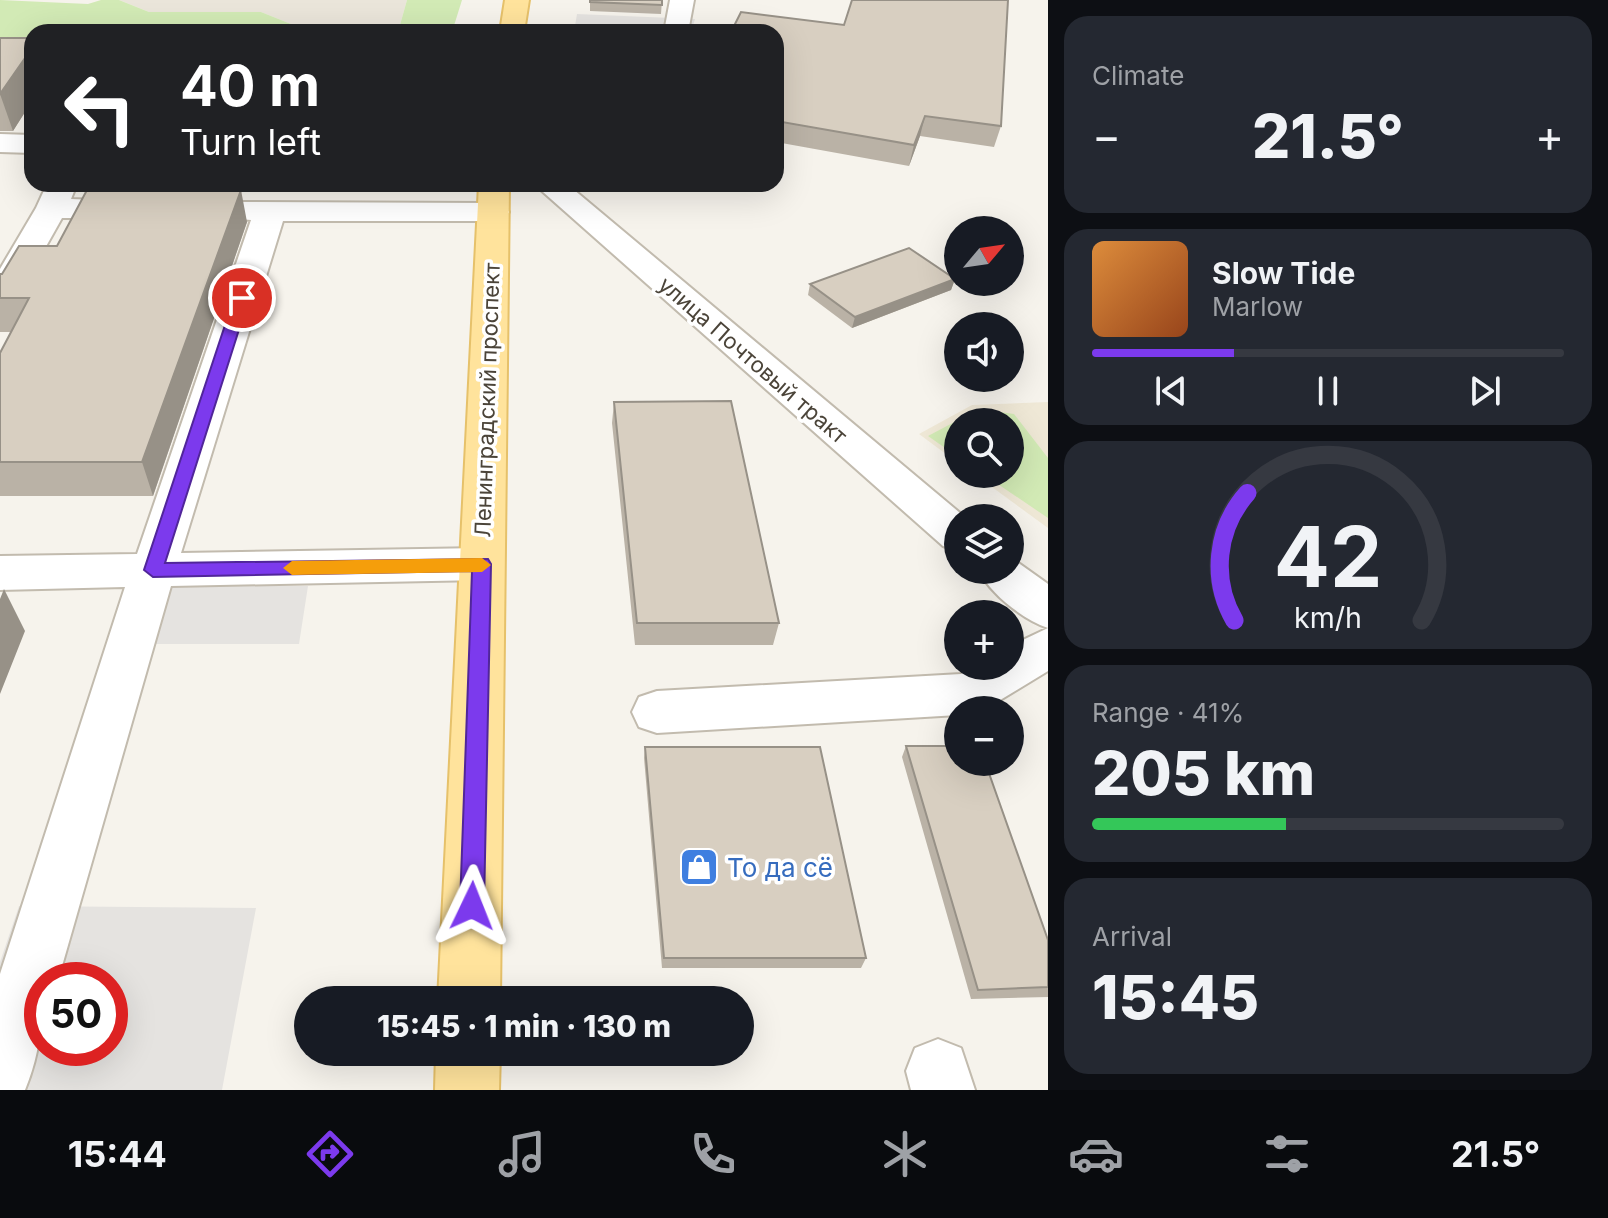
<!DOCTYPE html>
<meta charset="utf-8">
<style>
:root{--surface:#171b24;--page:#242831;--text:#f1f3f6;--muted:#9ea1a6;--line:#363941;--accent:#7c3aed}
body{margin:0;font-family:Inter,sans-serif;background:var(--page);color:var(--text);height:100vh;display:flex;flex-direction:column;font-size:30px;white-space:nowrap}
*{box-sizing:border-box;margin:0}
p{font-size:26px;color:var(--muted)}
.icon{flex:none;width:44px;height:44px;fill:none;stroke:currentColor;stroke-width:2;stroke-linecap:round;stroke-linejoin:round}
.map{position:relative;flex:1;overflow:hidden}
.details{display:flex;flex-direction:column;gap:16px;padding:16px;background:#0d0f14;width:560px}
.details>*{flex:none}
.guide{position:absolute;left:24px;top:24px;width:760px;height:168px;border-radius:24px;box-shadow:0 8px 32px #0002;background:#202124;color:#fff;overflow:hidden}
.needle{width:52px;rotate:61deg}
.controls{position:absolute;left:944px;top:216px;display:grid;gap:16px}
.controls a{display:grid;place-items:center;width:80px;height:80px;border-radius:50%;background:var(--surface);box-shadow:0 8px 32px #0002;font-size:40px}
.speed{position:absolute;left:24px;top:962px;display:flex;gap:16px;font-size:40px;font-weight:700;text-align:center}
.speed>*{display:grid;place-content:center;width:104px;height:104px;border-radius:50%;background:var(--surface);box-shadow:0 8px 32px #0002;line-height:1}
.speed .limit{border:12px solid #d22;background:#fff;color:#111}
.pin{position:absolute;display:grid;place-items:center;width:68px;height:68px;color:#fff;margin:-34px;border:4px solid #fff;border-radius:50%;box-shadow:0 2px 8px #0007}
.me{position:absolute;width:88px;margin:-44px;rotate:2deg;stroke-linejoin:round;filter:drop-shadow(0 0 6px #0008)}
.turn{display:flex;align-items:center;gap:28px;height:168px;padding:0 24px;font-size:36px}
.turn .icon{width:104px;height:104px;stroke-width:2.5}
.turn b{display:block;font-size:56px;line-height:68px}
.big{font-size:60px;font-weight:800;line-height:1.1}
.details .tile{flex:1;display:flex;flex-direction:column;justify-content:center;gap:12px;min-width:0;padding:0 28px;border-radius:24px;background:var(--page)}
.details .dial{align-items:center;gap:0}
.dial svg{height:208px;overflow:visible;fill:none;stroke:var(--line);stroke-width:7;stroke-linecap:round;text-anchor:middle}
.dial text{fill:var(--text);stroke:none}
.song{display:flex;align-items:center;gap:24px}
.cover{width:96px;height:96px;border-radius:12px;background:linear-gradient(135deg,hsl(30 70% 55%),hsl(20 70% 35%))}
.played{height:8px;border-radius:4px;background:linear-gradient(90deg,var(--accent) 30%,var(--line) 30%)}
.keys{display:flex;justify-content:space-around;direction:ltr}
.heat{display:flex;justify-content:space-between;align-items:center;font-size:44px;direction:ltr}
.charge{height:12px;border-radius:6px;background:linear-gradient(90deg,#34c759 41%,var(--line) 0)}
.trip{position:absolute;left:294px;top:986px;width:460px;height:80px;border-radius:40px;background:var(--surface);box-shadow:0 8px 32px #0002;font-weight:800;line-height:80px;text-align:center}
.dock{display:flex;height:128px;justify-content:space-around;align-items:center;background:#090b0e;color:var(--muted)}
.dock .icon{width:56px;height:56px}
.dock .active{color:var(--accent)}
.dock b{font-size:36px;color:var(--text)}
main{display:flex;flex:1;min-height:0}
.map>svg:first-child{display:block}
.residential{fill:#eae5da}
.education{fill:#efe8d6}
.green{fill:#d2eab5}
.parking{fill:#e5e3e0;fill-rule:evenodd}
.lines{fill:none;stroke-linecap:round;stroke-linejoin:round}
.minor-casing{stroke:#c2bbae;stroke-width:4}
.major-casing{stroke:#e6c16a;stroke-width:4}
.minor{fill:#fff;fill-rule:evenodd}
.major{fill:#ffe39c;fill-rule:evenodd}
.wall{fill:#bab2a6}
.shaded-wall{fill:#979187}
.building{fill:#d8cfc1;stroke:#979187;stroke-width:2}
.route{fill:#7c3aed;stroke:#51269a;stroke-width:2}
.slow{fill:#f59e0b}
.labels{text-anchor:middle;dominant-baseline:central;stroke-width:7;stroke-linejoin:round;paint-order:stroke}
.street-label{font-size:22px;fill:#4b4439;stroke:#fff}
.near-shop-label{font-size:26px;fill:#366cbe;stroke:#fff;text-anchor:start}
</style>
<main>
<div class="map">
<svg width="1048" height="1090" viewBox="0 0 1048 1090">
<rect width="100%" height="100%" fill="#f6f3ec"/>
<path class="residential" d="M119 0H407L398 32H311L261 12H149Z"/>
<path class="education" d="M1048 402V528L974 474H1010V422H958V463L919 434 972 405Z"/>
<path class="green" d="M0 0 88 4 101 0H119L149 12H261L311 32H32V59H0Z
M407 0H462L452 32H398Z
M979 409 1014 414 1048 458V518L983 474H1010V422H958V457L928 436Z"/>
<path class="parking" d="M577 14 695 19 691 32H574Z
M163 586H308L299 644H147Z
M19 906 256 908 222 1090H0V962ZM42 980H110V1048H42Z"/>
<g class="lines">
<defs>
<path id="minor" d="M670 0H694L688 32H664Z
M0 134 32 135V153L0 152Z
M47 184H77L71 199 150 202 155 209 150 216 139 218H62L17 298 12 305 0 308V269L36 208Z
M534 184H567L966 518H958V551L943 546Z
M239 202 493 203 504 205 509 212 504 219 493 221H283L181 553 482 548 498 552 504 564 498 576 482 580 171 586 58 980H42C42 1022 41 1051 25 1090H0V974L125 587 0 590V556L137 554 251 220 228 218 223 211 228 204Z
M1010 557 1048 584V628C1022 619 991 594 978 570H1010Z
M1048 628V671L987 708 958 710V715L657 733 639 727 632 712 639 697 657 691 961 674 975 666H1010V646Z
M938 1039 961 1048 975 1090H911L906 1071 915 1048Z"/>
<path id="major" d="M505 0H529L524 32H500Z
M479 184H509L500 1000H438Z
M436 1052H500L499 1090H435Z"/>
</defs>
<use href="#minor" class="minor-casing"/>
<use href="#major" class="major-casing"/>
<use href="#minor" class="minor"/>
<use href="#major" class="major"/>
</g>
<path class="wall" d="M590 0H662L661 14 590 11Z
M776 32 1001 126 994 147 920 136 909 166 776 142Z
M0 38H32V101L13 131H0Z
M110 184H209L207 190 247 222 153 496H0V353L11 332H0V274L57 246 111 190Z
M955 279 951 290 852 328 808 295 810 284Z
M614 402 779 623 773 645H635L612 423Z
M906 746 1048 940V997L971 999 902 757Z
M645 747 866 958 861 968H662L644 758Z"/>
<path class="shaded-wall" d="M32 48V101L13 131 0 94Z
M925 116 920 136 909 166 914 145Z
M201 184H209L204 197Z
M241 190 247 222 153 496 142 462Z
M955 279 951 290 852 328 855 317Z
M4 589 25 631 0 694V599Z"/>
<path class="building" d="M590 0H662V5L590 2Z
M852 0H1008L1001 126 925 116 914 145 776 121V32H731L741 12 844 25Z
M0 38H32V48L0 94Z
M87 190H241L142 462H0V353L29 298H0V274H2L19 246H57Z
M909 248 955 279 855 317 810 284Z
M731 401 779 623H637L614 402Z
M906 746H958V762H985L1048 940V987L978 990Z
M645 747H820L866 958H664Z"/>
<path class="route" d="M242 294 249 298 165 563 488 559 491 564 484 906 480 914 472 918 463 914 460 906 472 571 153 577 144 570 234 298Z"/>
<path class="slow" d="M482 558 491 565 482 572 292 575 283 568 292 561Z"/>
<defs>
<symbol id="shop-square" viewBox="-11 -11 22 22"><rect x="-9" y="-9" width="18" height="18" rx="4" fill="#3f7fe0" stroke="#fff"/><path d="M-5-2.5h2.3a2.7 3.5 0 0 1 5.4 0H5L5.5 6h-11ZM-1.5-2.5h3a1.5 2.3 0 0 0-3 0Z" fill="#fff"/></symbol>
</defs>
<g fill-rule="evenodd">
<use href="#shop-square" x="677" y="845" width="44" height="44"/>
</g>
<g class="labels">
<g class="street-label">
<text transform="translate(753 360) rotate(41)">улица Почтовый тракт</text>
<text transform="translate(487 400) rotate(-88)">Ленинградский проспект</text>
</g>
<g class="near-shop-label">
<text x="727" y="867">То да сё</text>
</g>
</g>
</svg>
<div class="controls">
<a><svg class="needle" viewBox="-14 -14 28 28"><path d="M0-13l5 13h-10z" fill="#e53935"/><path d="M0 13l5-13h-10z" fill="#9ea1a6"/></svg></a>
<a><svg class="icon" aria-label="sound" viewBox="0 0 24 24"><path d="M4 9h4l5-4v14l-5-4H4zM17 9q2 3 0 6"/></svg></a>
<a><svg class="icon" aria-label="search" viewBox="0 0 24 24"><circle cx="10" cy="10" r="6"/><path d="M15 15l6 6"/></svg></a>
<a><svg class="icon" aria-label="layers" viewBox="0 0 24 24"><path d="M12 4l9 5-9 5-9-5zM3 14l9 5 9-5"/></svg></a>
<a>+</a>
<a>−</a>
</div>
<div class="speed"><div class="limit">50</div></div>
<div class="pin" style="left:242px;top:298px;background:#d93025"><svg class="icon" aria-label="arrive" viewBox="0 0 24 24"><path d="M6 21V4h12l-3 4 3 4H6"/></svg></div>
<svg class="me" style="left:472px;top:906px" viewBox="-20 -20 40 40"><path d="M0-17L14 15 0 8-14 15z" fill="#7c3aed" stroke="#fff" stroke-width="4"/></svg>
<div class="trip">15:45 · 1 min · 130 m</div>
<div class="guide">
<div class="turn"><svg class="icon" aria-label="left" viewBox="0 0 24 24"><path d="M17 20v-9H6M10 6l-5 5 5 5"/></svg><div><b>40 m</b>Turn left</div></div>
</div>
</div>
<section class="details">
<div class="tile"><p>Climate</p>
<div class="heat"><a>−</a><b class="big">21.5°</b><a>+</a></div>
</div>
<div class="tile">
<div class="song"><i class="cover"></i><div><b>Slow Tide</b><p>Marlow</p></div></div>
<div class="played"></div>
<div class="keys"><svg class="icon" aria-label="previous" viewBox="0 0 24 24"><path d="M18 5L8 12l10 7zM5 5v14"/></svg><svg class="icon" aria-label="pause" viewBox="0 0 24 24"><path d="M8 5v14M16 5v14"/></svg><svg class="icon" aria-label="next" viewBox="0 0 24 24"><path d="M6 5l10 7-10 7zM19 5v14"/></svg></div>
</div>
<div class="tile dial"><svg viewBox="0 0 100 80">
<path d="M14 69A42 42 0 1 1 86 69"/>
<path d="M14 69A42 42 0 0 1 19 20" stroke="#7c3aed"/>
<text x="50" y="56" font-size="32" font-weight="700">42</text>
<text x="50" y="72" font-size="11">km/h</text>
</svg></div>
<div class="tile"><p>Range · 41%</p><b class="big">205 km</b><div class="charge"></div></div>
<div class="tile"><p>Arrival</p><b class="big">15:45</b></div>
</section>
</main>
<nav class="dock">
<b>15:44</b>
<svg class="icon active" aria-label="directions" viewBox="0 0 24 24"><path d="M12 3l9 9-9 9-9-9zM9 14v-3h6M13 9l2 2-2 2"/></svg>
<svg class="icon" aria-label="music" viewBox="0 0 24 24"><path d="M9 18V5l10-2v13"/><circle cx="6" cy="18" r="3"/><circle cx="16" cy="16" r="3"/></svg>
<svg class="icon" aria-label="phone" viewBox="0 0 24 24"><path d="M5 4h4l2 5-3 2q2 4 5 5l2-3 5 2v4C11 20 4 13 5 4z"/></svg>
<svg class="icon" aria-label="climate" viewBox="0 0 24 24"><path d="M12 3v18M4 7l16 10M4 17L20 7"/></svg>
<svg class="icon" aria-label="car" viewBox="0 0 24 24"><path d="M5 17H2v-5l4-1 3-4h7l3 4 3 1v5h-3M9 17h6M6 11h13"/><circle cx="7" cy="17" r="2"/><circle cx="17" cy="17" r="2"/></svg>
<svg class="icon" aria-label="filters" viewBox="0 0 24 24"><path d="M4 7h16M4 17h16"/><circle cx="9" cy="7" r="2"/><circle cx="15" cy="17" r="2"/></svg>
<b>21.5°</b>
</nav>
